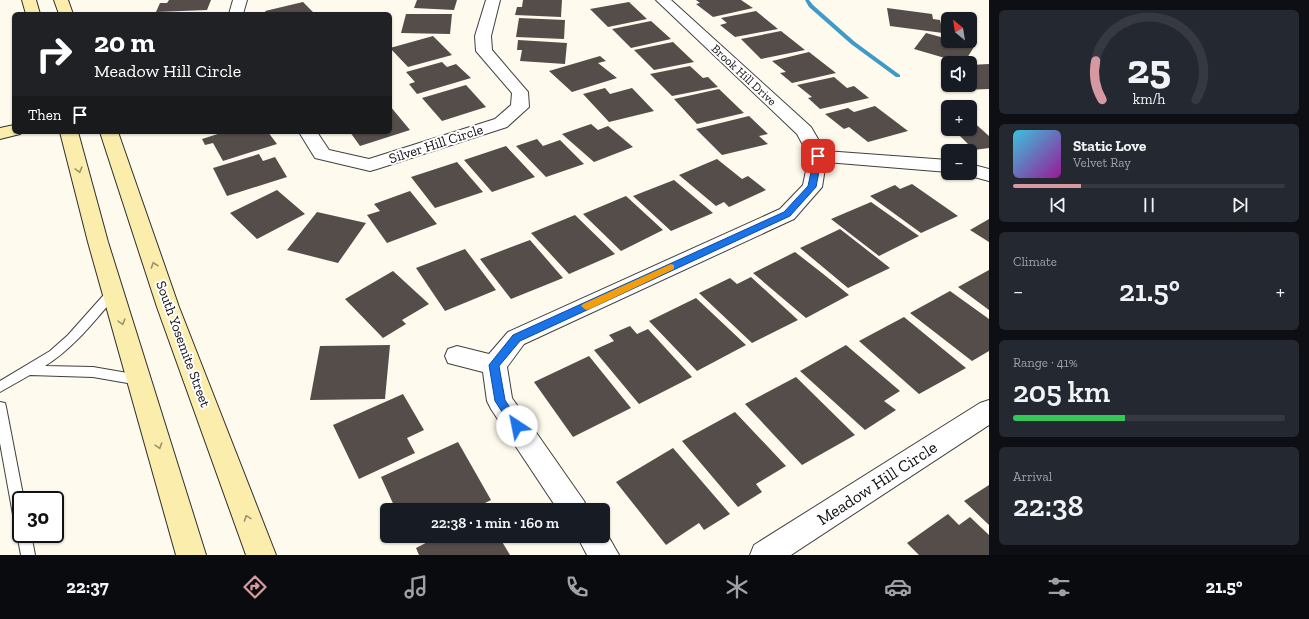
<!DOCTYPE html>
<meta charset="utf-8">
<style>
:root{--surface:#171b24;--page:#242831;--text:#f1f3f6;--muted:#9ea1a6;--line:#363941;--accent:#d699a2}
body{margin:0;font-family:"Zilla Slab",serif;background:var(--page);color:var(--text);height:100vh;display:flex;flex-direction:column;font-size:15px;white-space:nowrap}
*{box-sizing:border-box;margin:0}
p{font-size:13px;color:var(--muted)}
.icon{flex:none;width:22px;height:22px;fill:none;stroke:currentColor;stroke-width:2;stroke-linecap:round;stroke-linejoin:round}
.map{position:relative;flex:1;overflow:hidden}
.panel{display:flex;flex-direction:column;gap:10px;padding:10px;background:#0d0f14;width:320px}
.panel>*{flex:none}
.top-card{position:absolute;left:12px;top:12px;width:380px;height:122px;border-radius:6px;box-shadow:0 1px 3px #0004;background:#202124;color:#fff;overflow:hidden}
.needle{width:26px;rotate:330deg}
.tools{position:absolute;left:941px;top:12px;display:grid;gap:8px}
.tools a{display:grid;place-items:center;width:36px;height:36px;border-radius:6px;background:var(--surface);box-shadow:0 1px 3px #0004;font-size:20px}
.speed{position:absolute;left:12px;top:491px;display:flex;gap:8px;font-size:20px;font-weight:700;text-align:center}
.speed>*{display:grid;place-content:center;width:52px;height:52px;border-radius:50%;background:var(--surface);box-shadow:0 1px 3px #0004;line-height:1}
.speed .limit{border:2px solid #111;border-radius:6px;background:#fff;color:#111}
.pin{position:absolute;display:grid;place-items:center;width:34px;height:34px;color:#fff;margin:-17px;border-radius:8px;box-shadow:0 2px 6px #0006}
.me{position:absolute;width:44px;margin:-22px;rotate:326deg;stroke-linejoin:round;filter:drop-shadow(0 0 3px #0008)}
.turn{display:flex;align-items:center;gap:14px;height:84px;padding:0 16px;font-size:18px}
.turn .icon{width:52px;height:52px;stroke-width:2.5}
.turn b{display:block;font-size:28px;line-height:34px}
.then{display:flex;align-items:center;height:38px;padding:0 16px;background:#0003;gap:8px;font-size:15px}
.big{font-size:30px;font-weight:600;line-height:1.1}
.panel .card{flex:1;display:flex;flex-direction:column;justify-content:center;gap:6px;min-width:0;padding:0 14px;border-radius:6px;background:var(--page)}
.panel .dial{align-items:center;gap:0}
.dial svg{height:104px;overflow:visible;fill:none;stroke:var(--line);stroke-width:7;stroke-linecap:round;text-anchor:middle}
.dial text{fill:var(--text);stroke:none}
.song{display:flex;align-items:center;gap:12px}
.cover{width:48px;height:48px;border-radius:6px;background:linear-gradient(135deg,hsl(190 70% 55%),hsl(300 70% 35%))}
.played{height:4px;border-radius:2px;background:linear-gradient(90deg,var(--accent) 25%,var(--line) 25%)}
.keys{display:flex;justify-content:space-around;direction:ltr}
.heat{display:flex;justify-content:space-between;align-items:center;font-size:22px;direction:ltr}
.charge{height:6px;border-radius:3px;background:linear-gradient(90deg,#34c759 41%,var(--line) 0)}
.trip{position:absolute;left:380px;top:503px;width:230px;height:40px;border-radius:6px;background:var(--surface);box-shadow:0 1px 3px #0004;font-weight:600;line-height:40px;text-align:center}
.dock{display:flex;height:64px;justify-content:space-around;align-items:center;background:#090b0e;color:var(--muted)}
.dock .icon{width:28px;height:28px}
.dock .active{color:var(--accent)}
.dock b{font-size:18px;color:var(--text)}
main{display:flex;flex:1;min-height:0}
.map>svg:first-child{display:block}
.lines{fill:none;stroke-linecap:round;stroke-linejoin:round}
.stream{fill:#3f9ac7;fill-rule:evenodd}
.building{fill:#554d4a}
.lane-casing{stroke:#404040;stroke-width:2}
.street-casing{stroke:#404040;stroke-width:2}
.secondary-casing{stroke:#2f2f2f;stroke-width:2}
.lane{fill:#fff;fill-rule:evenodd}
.street{fill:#fff;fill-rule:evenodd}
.secondary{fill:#fbedab;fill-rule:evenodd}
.oneway{stroke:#9c936c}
.route{fill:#1a73e8;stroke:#114b97}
.slow{fill:#f59e0b}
.labels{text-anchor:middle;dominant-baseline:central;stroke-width:4;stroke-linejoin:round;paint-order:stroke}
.far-street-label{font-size:12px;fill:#0d0d0d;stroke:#fff}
.street-label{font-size:14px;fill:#0d0d0d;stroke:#fff}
.near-street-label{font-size:17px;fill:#0d0d0d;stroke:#fff}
</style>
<main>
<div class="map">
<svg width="989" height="555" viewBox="0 0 989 555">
<rect width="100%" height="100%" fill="#fefaed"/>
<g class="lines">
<path class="stream" d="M805 0H809L813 5 855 42 900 75V77H896L851 44 809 7Z"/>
</g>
<path class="building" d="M169 0H211L207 10 156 12 160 3H167Z
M417 0H457L454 10 414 8Z
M523 0H562L561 17 515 15 517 7H522Z
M696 0H741L753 8 713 17 696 4 700 3Z
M303 2 315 14H267L265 11Z
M629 2 647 19 608 27 590 9Z
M887 8 932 14 933 19 940 20 943 33 890 26Z
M756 11 778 29 735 37 720 25 727 23 721 18Z
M406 14H452L450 34 401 33Z
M519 18 565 20 564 39 516 37Z
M651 21 671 39 631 48 612 29Z
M781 31 805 50 761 59 741 39Z
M926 33 948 39V41H970L977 42 964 63H962L914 49Z
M433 36 452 55 408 67 390 48Z
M518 40 567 43 565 64 520 61 522 50H517Z
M673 42 694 62 654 70 634 50Z
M809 52 836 73 792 83 780 73 786 72 772 61Z
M600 56 606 61 598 63 617 78 572 92 549 71Z
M442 62 447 67 456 64 471 78 417 94 409 84 415 82 406 72Z
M989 64V89L964 90 960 85H970V65Z
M690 66 703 78 708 77 718 87 672 96 650 74Z
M834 77 847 88 854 86 869 98 820 109 808 98 812 97 797 85Z
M466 85 486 107 442 121 422 98Z
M605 88 610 94 632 88 654 111 609 122 583 94Z
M719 89 744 113 697 124 674 99Z
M390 106 410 130 360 146 350 132H390Z
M875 106 908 131 868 142 849 127 844 129 825 114 848 108 854 112Z
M749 116 768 134 759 136 768 144 722 155 696 129Z
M970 119 989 136V148L974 150 953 129H970Z
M591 124 598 130 608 126 633 147 594 162 562 134Z
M224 132H268L277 144 223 161 213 143 205 145 202 139Z
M537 139 543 146 560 140 584 164 546 177 516 146Z
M506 146 535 177 492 192 464 160Z
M259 154 263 161 275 157 287 177 227 196 213 168Z
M717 159 742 179 748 176 766 190 729 207 724 202 716 206 679 175Z
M457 162 483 192 435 208 411 177Z
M674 180 713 213 671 231 633 196Z
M912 184 958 216 921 233 870 196 895 185 900 189Z
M277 190 305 214 257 239 230 213Z
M410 191 437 224 387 243 367 215 380 211 374 204Z
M626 196 663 230 621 251 583 214Z
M871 202 919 236 879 256 831 219Z
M317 212 366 223 338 263 287 250Z
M575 215 615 254 569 274 531 233Z
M989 219V242L970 230Z
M840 229 890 268 848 288 800 248Z
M530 240 563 278 511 299 480 259Z
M465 249 496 290 445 311 416 268Z
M795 252 822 273 849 295 806 318 753 273Z
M989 270V310L958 287Z
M393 271 429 304 402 320 406 324 383 338 345 299Z
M751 277 798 320 752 343 699 293 730 278 737 284Z
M950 291 989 319V351L972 361 910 313Z
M696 298 746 345 697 371 649 321Z
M904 317 966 368 919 394 859 341Z
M630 326 637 334 648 329 692 377 639 404 594 350 614 341 609 335Z
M390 345 385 399 310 400 320 346Z
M846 345 900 391 884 401 896 410 865 430 800 371Z
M589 356 631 408 573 437 534 382Z
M796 377 855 435 802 465 745 404Z
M403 394 424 430 407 438 415 453 359 479 333 425Z
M735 412 786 466 756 484 762 492 738 507 682 441Z
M458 442 491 500 471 510H396L381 477Z
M673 448 730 514 704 530 699 523 666 545 616 482Z
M989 485V525L964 501Z
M948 514 959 525 970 517 989 535V555H919L907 543Z
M439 536H509L501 540 510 555H419L416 548Z"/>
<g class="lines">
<defs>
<path id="lane" d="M113 288 119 292 117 295C95 320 74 348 45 366L93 367 139 375 143 376 145 380 143 384 139 385 93 377 30 375 0 392V381L50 351 68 335 109 289Z
M0 402 5 403 6 407 24 500H21V527L16 525 14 520 0 443Z
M21 528V534H31L35 555H21L17 534Z"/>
<path id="street" d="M233 0H247L243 14H229Z
M486 0H500L491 36 492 50 528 92 529 107 507 127 377 169 370 171 315 158 299 132H317L329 150 369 159 495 119 511 105 512 93 476 51 475 36Z
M656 0H671L811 127 825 151 948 160V172L826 162 822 187 794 219 524 344 507 367 512 398 584 501 588 510H558L491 409 487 401 483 372 448 363 445 356 448 349 457 346 489 354 508 332 780 209 803 185 809 156 797 134Z
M970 164 989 169V181L963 174 970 173Z
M989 400V425L791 555H750L754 545 980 403Z
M603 527 619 555H587L577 536H603Z"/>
<path id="secondary" d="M22 0H36L40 14H26Z
M54 0H68L73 14H59Z
M14 125V132H22L20 134 0 139V128Z
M60 132H78L108 242 206 555H176L88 242Z
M100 132H118L179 307 276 555H246L157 307Z"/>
</defs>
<use href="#lane" class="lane-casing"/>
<use href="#street" class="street-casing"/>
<use href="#secondary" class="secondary-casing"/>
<use href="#lane" class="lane"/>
<use href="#street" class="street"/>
<use href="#secondary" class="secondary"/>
</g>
<defs><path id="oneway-chevron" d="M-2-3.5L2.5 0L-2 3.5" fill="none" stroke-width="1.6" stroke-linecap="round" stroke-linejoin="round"/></defs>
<g class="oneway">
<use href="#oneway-chevron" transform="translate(79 170) rotate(75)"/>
<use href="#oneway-chevron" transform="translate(154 265) rotate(-109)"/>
<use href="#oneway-chevron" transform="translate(122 322) rotate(74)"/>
<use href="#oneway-chevron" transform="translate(159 446) rotate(73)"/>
<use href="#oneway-chevron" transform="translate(247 518) rotate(-110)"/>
</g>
<path class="route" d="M815 154 822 156 816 187 790 216 520 341 499 366 505 400 522 426 520 429H513L495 401 489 365 513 335 784 212 808 186Z"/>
<path class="slow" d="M671 264 674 265V269L590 309 586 310 581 306 583 304Z"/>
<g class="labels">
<g class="far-street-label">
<text transform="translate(744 75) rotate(43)">Brook Hill Drive</text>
</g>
<g class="street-label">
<text transform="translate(436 144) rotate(-18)">Silver Hill Circle</text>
<text transform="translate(183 344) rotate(70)">South Yosemite Street</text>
</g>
<g class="near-street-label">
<text transform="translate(877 483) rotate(-33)">Meadow Hill Circle</text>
</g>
</g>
</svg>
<div class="tools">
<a><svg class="needle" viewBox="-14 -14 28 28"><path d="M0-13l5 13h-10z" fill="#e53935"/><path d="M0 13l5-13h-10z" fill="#9ea1a6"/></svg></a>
<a><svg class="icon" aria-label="sound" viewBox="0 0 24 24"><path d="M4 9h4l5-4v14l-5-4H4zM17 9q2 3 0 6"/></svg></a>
<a>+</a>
<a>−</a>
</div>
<div class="speed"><div class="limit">30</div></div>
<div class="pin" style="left:818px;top:156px;background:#d93025"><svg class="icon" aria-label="arrive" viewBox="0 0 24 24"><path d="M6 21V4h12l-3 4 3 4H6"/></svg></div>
<svg class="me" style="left:517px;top:426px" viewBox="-20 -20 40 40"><circle r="19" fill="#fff"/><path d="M0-13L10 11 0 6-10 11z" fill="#1a73e8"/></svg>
<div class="trip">22:38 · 1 min · 160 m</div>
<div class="top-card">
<div class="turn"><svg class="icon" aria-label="right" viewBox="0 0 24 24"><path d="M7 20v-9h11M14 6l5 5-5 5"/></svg><div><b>20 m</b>Meadow Hill Circle</div></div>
<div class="then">Then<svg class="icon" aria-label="arrive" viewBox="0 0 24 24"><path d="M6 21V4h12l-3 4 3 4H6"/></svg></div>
</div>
</div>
<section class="panel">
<div class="card dial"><svg viewBox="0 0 100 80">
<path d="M14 69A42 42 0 1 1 86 69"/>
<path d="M14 69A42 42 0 0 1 9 39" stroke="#d699a2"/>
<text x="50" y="56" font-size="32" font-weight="700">25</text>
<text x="50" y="72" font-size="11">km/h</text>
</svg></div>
<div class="card">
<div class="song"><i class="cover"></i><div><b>Static Love</b><p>Velvet Ray</p></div></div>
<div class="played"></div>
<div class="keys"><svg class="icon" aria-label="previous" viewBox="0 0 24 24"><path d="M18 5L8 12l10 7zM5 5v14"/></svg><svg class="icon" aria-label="pause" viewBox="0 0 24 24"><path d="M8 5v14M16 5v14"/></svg><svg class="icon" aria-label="next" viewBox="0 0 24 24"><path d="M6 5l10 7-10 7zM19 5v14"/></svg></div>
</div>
<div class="card"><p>Climate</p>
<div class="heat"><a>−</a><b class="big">21.5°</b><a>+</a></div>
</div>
<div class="card"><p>Range · 41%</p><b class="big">205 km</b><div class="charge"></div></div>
<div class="card"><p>Arrival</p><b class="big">22:38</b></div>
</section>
</main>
<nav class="dock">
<b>22:37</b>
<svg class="icon active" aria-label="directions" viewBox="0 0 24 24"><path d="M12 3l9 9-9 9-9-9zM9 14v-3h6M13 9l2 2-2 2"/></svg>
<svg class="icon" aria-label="music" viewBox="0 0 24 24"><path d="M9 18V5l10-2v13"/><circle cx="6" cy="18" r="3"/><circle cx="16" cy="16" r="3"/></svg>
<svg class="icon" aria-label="phone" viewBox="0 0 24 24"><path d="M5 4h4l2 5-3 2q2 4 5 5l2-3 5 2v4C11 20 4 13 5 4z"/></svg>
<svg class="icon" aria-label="climate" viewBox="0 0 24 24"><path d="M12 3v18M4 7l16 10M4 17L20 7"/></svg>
<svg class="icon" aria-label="car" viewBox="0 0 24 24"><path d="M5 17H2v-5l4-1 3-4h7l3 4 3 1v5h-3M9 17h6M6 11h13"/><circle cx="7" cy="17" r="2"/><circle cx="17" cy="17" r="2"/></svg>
<svg class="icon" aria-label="filters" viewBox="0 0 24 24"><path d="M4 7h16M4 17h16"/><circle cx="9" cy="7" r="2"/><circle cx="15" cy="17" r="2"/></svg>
<b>21.5°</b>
</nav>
